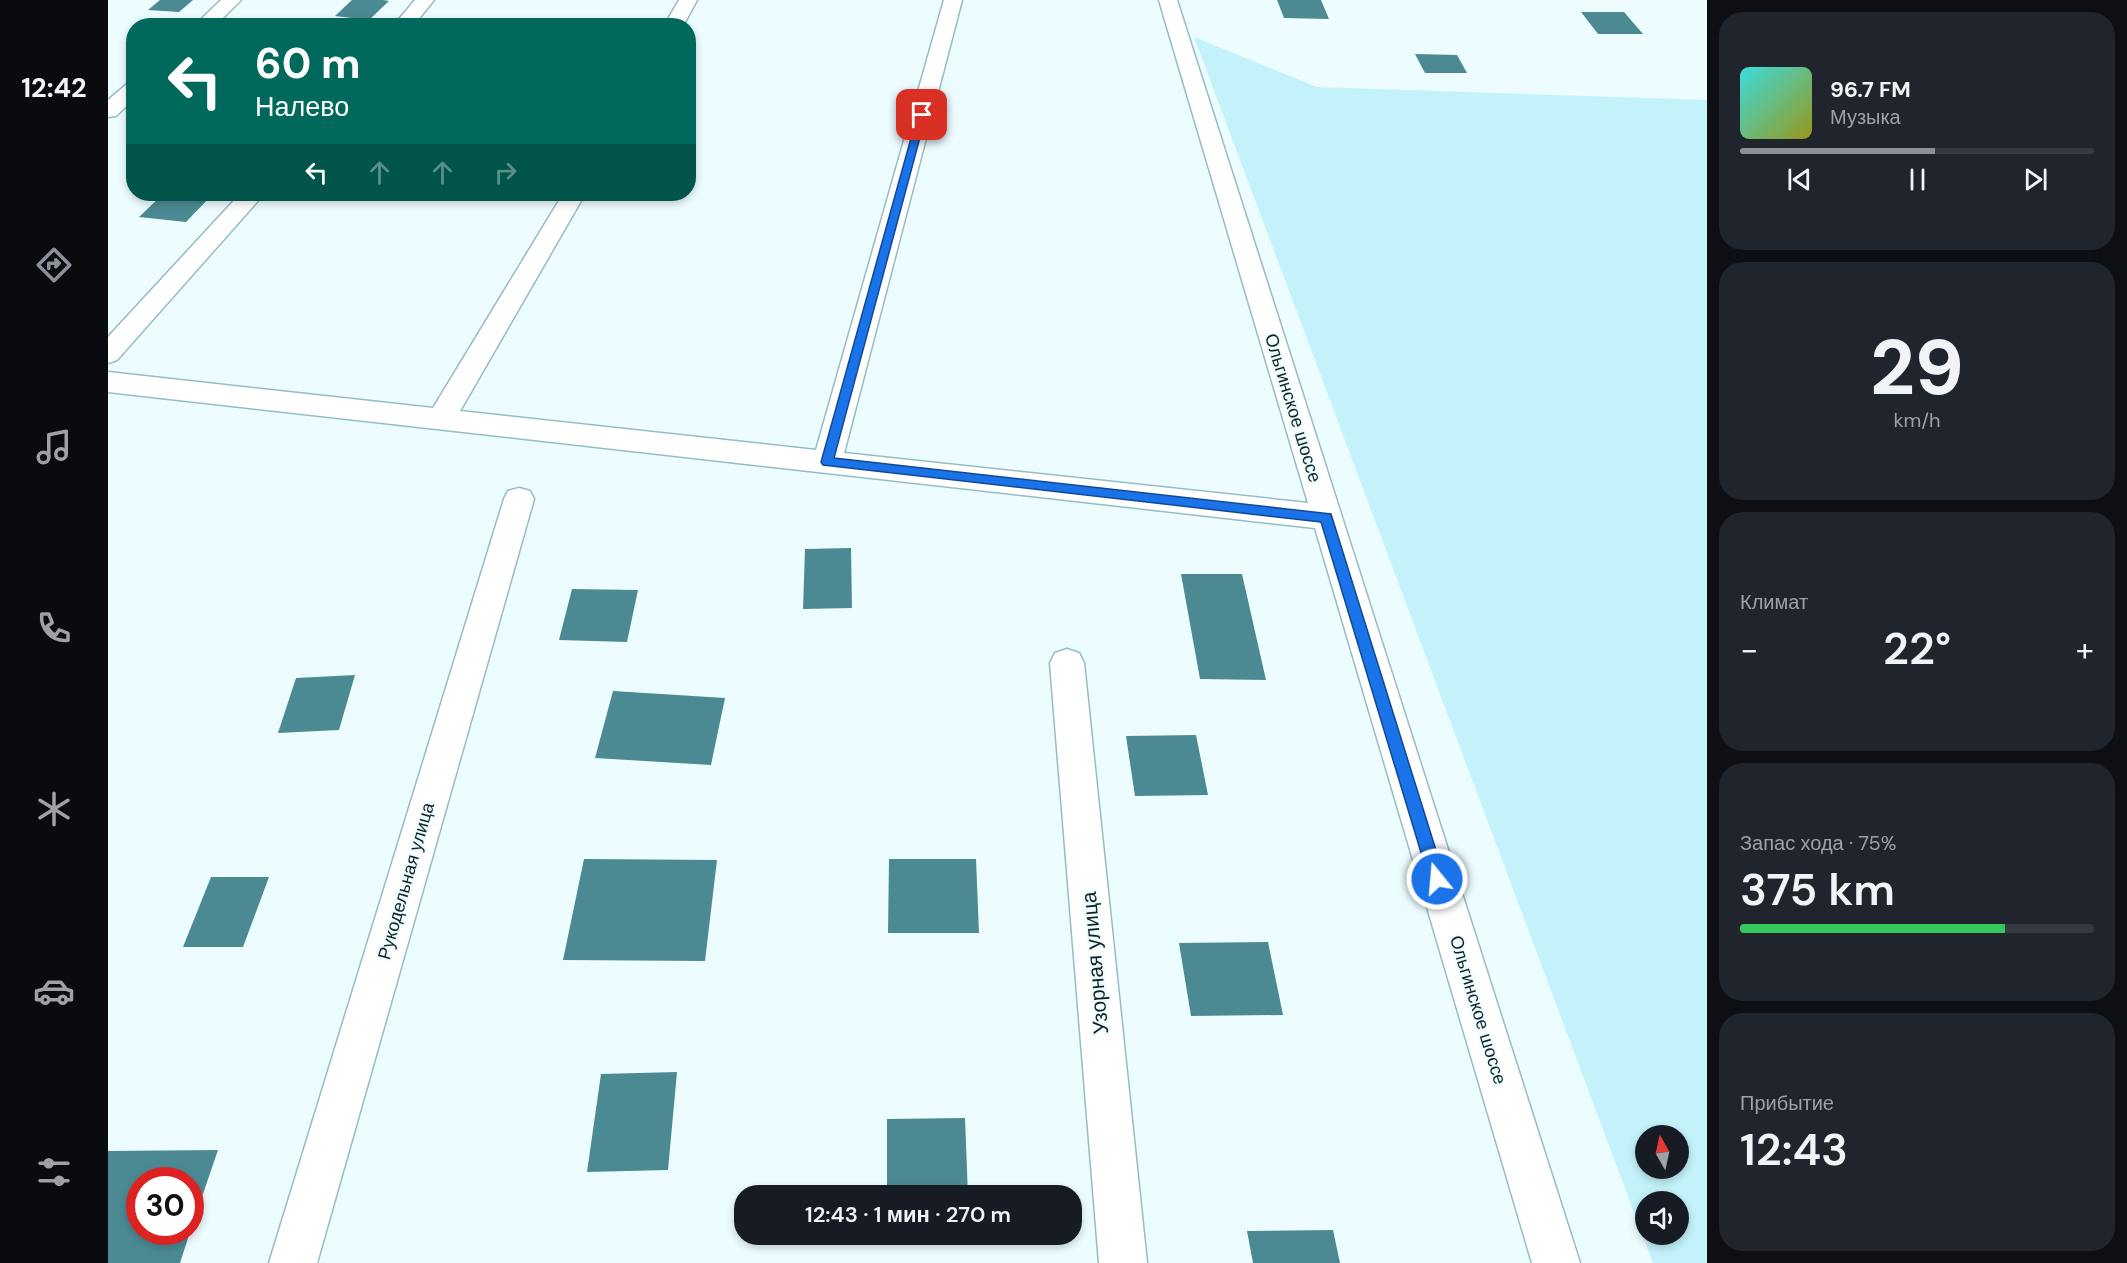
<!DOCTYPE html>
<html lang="ru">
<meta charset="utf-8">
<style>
:root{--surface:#171b24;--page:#20242c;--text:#f1f3f6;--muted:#9ea1a6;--line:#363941;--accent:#8c9099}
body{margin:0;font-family:"DM Sans",sans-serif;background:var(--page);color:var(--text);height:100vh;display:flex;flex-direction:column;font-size:22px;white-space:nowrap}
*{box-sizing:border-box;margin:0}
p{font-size:20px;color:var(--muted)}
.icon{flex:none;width:33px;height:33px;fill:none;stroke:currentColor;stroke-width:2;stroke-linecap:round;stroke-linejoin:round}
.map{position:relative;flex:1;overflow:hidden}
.drawer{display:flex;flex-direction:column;gap:12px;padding:12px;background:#0d0f14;width:420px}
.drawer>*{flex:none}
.guide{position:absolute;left:18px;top:18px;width:570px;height:183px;border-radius:24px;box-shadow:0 3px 9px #0003;background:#00695c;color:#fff;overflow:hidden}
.needle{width:39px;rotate:351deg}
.fabs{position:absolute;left:1527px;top:1125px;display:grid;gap:12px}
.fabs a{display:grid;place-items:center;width:54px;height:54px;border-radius:50%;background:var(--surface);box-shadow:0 3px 9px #0003;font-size:30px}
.speed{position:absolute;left:18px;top:1167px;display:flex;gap:12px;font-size:30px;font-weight:700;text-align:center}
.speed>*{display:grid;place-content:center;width:78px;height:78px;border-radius:50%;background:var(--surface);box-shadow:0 3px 9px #0003;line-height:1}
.speed .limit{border:9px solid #d22;background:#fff;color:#111}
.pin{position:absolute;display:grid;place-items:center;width:51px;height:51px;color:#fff;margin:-26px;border-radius:12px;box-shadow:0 3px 9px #0006}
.me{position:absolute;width:66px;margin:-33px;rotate:343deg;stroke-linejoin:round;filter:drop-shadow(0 0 4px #0008)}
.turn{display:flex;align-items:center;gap:21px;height:126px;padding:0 30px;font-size:27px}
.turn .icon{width:78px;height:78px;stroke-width:2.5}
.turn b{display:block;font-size:42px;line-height:51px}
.lanes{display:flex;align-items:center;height:57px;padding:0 30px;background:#0003;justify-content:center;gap:30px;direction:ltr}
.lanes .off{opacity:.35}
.big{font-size:45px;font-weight:600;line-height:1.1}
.drawer .card{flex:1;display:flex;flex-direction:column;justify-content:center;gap:9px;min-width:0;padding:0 21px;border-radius:24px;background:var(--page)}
.drawer .dial{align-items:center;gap:0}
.dial b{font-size:78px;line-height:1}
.song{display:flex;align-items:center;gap:18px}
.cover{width:72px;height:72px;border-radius:9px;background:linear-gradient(135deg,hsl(180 70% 55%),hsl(60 70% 35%))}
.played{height:6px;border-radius:3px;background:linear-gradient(90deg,var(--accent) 55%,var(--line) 55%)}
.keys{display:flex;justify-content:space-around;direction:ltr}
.heat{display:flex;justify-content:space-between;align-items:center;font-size:33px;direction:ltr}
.charge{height:9px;border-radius:4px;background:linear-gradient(90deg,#34c759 75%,var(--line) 0)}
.trip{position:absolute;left:626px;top:1185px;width:348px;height:60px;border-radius:24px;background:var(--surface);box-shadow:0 3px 9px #0003;font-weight:600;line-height:60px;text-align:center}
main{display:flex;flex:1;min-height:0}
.dock{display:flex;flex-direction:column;width:108px;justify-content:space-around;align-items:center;background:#090b0e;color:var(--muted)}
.dock .icon{width:42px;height:42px}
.dock .on{color:var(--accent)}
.dock b{font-size:27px;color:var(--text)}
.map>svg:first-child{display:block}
.green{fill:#c3f2fa;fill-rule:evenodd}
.building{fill:#4c8a93}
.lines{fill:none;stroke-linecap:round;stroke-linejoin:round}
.minor-casing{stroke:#95bdc4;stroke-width:3}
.minor{fill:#fff;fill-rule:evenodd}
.route{fill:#1a73e8;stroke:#114b97;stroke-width:1.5}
.labels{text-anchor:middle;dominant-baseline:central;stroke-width:4.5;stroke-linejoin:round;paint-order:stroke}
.street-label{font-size:18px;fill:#122124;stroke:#ecfcff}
.near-street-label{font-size:21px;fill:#122124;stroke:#ecfcff}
</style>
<main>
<nav class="dock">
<b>12:42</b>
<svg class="icon on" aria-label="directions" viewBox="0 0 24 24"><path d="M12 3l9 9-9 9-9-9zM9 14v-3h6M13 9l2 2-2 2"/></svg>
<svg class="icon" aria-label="music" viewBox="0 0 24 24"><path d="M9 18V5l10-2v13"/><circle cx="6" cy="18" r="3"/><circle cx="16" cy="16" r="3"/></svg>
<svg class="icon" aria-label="phone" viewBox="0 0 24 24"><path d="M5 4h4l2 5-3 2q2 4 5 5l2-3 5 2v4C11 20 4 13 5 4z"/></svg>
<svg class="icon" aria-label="climate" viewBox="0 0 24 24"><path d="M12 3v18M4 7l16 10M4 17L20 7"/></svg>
<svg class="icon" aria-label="car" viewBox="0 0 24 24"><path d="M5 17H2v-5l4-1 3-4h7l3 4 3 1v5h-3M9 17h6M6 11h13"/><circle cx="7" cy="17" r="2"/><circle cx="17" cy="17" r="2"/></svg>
<svg class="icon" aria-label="filters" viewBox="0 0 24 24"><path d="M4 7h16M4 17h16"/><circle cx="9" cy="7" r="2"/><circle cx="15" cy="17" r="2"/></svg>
</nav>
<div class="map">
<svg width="1599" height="1263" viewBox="0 0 1599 1263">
<rect width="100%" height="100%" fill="#ecfcff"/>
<path class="green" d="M1086 37 1209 87 1599 100V1263H1545ZM1538 1136H1570V1168H1538ZM1538 1202H1570V1234H1538Z"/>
<path class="building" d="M52 0H85L71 12 40 10Z
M244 0H275L281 1 261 20 227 16Z
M1169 0H1213L1221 19 1176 18Z
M1473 12H1516L1535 34H1490Z
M1307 54 1349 55 1359 73H1317Z
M55 194H105L78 222 31 217Z
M743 548 744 608 695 609 697 549Z
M1073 574H1134L1158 680 1092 679Z
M464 589 530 590 519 642 451 640Z
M247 675 231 730 170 733 188 678Z
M505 691 617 698 603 765 487 758Z
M1088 735 1100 795 1027 796 1018 736Z
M476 859 609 860 597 961 455 960Z
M781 859H868L871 933H780Z
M103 877H161L135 947H75Z
M1160 942 1175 1015 1083 1016 1071 943Z
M569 1072 560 1170 479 1172 493 1074Z
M857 1118 860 1196H779V1119Z
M110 1150 83 1229 82 1180H32V1232H82L72 1263H0V1151Z
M1225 1230 1232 1263H1145L1139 1231Z"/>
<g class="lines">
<defs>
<path id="minor" d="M113 0H133L107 26H86Z
M307 0H326L305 26H285Z
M571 0H589L575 26H556Z
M836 0H854L736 453 1200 503 1051 0H1069L1472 1263H1424L1207 528 0 392V372L325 408 455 194H477L352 411 708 450Z
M26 82V99L8 116 0 117V100L19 84Z
M132 194H156L9 360 0 363V337Z
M411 488 422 491 426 499 209 1263H161L396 499 400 491Z
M959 649 971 653 976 663 1039 1263H991L942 663 947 653Z"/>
</defs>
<use href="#minor" class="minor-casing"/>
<use href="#minor" class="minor"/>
</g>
<path class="route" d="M810 113 818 115 726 458 1223 514 1337 879 1335 884 1329 887 1324 884 1321 879 1213 522 715 465 713 462Z"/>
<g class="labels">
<g class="street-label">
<text transform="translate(1185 408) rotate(73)">Ольгинское шоссе</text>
<text transform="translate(298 881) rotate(-74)">Рукодельная улица</text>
<text transform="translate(1370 1010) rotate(73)">Ольгинское шоссе</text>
</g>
<g class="near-street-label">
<text transform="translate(987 963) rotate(-95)">Узорная улица</text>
</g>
</g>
</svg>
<div class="fabs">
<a><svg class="needle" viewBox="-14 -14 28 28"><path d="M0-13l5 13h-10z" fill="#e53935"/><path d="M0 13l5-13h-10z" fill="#9ea1a6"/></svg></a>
<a><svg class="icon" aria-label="sound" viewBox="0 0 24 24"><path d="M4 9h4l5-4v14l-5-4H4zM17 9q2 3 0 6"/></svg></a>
</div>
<div class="speed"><div class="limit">30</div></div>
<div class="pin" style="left:814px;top:115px;background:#d93025"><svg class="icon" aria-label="arrive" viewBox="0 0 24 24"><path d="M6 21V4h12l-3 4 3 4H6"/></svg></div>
<svg class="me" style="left:1329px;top:879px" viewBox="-20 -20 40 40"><circle r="17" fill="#1a73e8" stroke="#fff" stroke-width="3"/><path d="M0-11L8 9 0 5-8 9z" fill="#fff"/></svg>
<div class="trip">12:43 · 1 мин · 270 m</div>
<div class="guide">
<div class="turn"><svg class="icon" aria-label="left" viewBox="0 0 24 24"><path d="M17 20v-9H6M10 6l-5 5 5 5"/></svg><div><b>60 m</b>Налево</div></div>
<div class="lanes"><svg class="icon" aria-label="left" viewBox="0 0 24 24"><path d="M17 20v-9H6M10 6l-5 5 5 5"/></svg><svg class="icon off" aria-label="ahead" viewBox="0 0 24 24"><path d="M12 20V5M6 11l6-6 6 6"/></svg><svg class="icon off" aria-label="ahead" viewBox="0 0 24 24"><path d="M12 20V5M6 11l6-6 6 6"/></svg><svg class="icon off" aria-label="right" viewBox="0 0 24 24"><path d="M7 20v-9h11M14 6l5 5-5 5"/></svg></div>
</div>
</div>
<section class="drawer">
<div class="card">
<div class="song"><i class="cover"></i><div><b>96.7 FM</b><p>Музыка</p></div></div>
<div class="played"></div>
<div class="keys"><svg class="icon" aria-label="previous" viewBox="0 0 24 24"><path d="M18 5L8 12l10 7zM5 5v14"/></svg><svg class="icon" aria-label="pause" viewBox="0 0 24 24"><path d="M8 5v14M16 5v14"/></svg><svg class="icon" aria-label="next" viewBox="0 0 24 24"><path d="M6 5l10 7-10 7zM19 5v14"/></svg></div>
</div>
<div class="card dial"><b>29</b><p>km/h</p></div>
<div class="card"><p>Климат</p>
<div class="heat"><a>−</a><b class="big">22°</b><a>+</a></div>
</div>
<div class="card"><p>Запас хода · 75%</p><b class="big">375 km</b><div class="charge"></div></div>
<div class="card"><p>Прибытие</p><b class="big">12:43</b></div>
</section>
</main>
